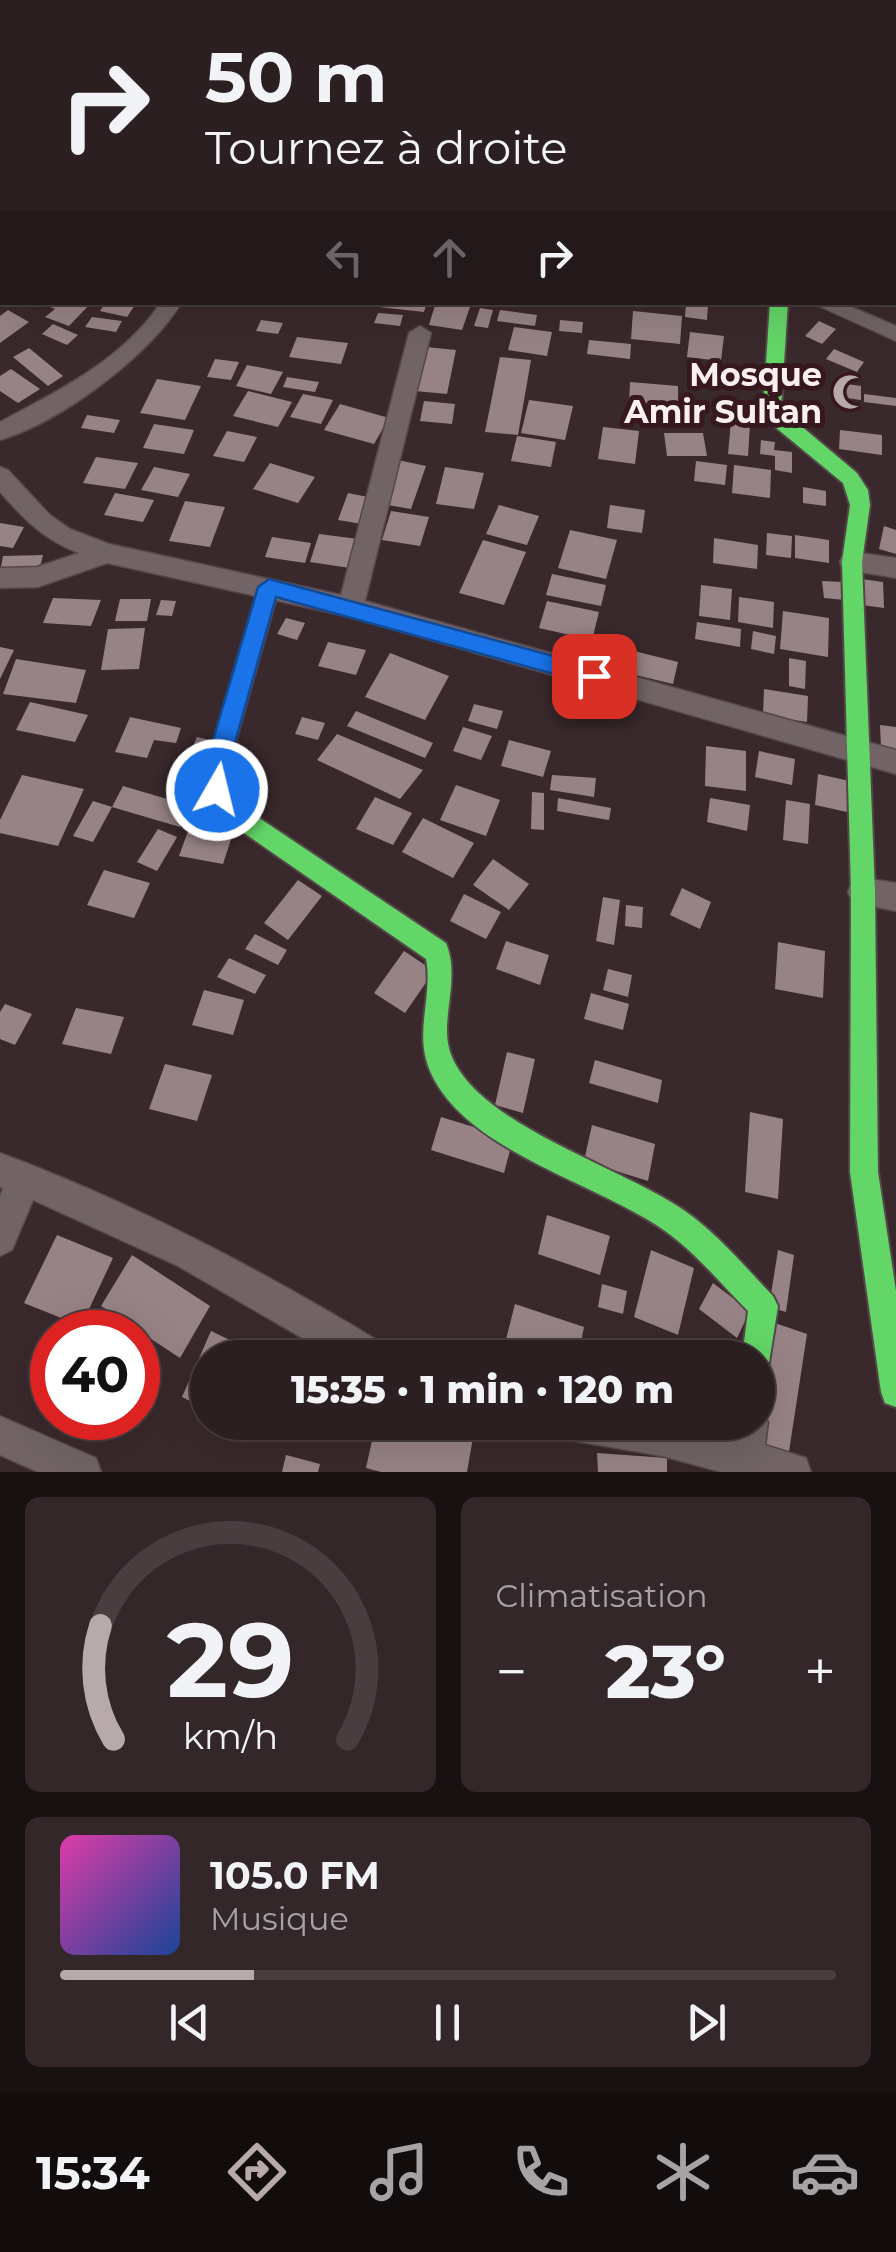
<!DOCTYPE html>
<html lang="fr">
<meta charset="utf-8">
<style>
:root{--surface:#2c1f21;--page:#34272a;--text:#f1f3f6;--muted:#a6a2a5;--line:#483d3f;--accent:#b8aaab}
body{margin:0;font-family:Montserrat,sans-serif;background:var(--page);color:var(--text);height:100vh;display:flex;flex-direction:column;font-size:38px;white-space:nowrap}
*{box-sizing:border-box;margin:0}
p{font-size:32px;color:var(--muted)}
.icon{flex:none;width:55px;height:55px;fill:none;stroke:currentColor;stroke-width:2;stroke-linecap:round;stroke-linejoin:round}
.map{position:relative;height:1472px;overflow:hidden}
.panel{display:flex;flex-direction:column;gap:25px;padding:25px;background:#181112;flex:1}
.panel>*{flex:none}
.banner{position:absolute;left:0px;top:0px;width:898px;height:305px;box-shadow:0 10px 40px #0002,0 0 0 2px var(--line);background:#2c1f21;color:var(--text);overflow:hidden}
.speed{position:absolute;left:30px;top:1310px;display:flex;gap:20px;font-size:50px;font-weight:700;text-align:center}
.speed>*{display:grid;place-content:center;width:130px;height:130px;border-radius:50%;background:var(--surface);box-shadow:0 10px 40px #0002,0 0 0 2px var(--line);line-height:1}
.speed .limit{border:15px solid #d22;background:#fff;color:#111}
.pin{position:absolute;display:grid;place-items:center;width:85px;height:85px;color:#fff;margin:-42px;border-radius:20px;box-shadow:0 5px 15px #0006}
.me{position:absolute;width:110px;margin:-55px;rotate:8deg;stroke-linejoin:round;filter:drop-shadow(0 0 8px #0008)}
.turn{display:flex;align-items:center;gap:35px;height:210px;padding:0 40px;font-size:45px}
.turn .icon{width:130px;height:130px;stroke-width:2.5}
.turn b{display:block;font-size:70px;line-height:85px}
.lanes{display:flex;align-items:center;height:95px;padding:0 40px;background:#0003;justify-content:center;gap:50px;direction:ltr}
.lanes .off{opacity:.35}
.big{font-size:75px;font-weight:800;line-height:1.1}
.panel .tile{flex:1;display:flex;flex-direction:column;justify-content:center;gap:15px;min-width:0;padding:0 35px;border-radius:15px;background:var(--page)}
.panel .dial{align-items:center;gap:0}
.dial svg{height:260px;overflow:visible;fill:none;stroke:var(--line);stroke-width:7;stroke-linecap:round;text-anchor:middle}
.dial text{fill:var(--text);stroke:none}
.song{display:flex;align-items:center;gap:30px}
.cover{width:120px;height:120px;border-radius:15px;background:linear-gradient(135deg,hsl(320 70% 55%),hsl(220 70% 35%))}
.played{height:10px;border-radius:5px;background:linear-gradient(90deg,var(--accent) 25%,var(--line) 25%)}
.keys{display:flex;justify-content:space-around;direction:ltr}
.heat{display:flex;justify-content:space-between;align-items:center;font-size:55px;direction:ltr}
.panel .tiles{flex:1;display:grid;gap:25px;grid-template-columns:1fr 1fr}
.tile:last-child{grid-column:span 2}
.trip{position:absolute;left:190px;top:1340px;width:585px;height:100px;border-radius:50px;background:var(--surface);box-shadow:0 10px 40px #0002,0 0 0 2px var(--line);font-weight:800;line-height:100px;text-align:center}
.menu{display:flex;height:160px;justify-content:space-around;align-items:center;background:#120c0d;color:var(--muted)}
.menu .icon{width:70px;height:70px}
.menu .active{color:var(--accent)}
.menu b{font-size:45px;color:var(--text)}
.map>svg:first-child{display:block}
.building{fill:#978386}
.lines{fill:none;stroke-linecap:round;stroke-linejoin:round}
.street-casing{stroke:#554749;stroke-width:3}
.fast-casing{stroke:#554749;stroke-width:4}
.street{fill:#726466;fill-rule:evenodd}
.fast{fill:#63d668;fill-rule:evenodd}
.route{fill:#1a73e8;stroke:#114b97;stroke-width:2.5}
.labels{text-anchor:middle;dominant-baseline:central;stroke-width:10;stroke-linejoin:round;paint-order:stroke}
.poi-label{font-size:32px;font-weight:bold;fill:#fceff0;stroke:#37181d;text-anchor:end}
</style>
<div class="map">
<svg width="896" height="1472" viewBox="0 0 896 1472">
<rect width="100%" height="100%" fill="#3a292c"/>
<path class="building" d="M39 302H92L69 326 45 317 55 309Z
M106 302H137L127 317 100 311Z
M380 302H427L424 312 379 307Z
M436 302 470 307 462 330 429 325Z
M686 303 708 305 707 320 685 317Z
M480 308 493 310 488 328 474 326Z
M8 310 29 322 0 343V316Z
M500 310 537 315 535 326 497 321Z
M633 311 682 316 680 344 631 339Z
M378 313 403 315 400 326 374 323Z
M92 317 122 321 116 332 85 327Z
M261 320 283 323 278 334 256 331Z
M560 320 583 322 582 333 559 331Z
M819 321 836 329 822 344 805 336Z
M53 324 78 335 67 345 42 334Z
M514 327 552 332 547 356 508 350Z
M690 332 724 336 721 361 687 357Z
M297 337 348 343 341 364 289 357Z
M589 340 631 344 630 359 587 354Z
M426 347 456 350 447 394 415 391Z
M29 348 63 376 48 386 13 357Z
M834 349 864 362 857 372 826 359Z
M500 357 531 360 518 435 485 432Z
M215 359 239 362 231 380 207 377Z
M247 365 283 372 271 394 236 386Z
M11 369 40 389 18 403 0 391V376Z
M287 377 319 382 315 392 283 387Z
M157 379 201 386 185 420 140 413Z
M630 382 678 386V412L629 408Z
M839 383 861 386V400L839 397Z
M248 391 292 402 278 427 233 416Z
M303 394 333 400 321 424 290 417Z
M864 394 896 398V406L864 402Z
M529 400 573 406 565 440 521 433Z
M424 401 455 404 452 424 420 421Z
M717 402 734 404 733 418 715 415Z
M340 404 389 418 374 444 324 430Z
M87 415 120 420 114 433 81 428Z
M731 421 750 424 748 456 728 454Z
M154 424 194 430 184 454 143 448Z
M603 427 639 431 635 464 598 459Z
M840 430 882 435V455L839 449Z
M227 431 257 437 244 462 213 456Z
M664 433H703L707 456H667Z
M517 436 556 442 551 467 511 461Z
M761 440 775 442 774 450 792 452V473L775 470V456L760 454Z
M96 457 138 463 125 489 83 483Z
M398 460 426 466 411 509 382 504Z
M696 461 727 465 725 485 694 481Z
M270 463 315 477 298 503 253 489Z
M734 465 771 470 770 498 732 493Z
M154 467 190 474 178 497 141 490Z
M445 467 484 473 474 509 436 504Z
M803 487 826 491V506L803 503Z
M115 493 154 500 143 522 104 515Z
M348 493 373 498 362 524 338 520Z
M185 501 225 507 210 547 169 541Z
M499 505 539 516 527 545 486 534Z
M610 505 645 510 642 533 607 528Z
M391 511 429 517 420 546 382 540Z
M0 523 24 527 13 548 0 546Z
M884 526 896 530V554L879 549Z
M570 530 617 540 606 579 558 568Z
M767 533 792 536 791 558 766 555Z
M319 534 358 539 350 568 310 562Z
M795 535 829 540V563L795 558Z
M272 537 311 543 305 563 265 557Z
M714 538 758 545 757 569 713 563Z
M483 540 526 552 504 605 459 593Z
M43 555 39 571 0 572 3 556Z
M552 574 606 585 601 606 546 595Z
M862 579 883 582 884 608 862 605Z
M822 581 842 582 845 600 824 598Z
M701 585 732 589 730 620 699 616Z
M739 597 774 602 773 628 738 622Z
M53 598 101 600 91 626 43 623Z
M120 599H151L147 621H115Z
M161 600 176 601 172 616 156 615Z
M547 601 599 612 592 640 539 628Z
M783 611 829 618 828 657 780 649Z
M286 618 305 623 297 640 277 634Z
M697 622 741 629 740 647 695 639Z
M145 628 139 669 101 670 108 629Z
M753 631 776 636 774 654 751 649Z
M328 642 366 650 356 675 318 666Z
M0 647 14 650 0 679Z
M626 649 678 662 673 684 619 671Z
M390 653 449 676 425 720 365 697Z
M789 658 806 661 805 689 789 686Z
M16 659 86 670 76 703 3 694Z
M764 689 808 696 807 722 763 715Z
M30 702 88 715 75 742 16 730Z
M474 704 503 711 497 729 468 721Z
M356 711 433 743 425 758 347 726Z
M130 717 181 728 176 743 154 740 147 758 115 752Z
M302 717 325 723 318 740 295 734Z
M880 725 896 727V749L881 747Z
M463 727 492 736 481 760 453 751Z
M337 734 423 770 400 799 317 760Z
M197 737 219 742 199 790 177 784Z
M509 740 551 751 543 777 501 766Z
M706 746 746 751V791L705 786Z
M759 751 795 759 792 785 755 777Z
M818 774 850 781 847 812 815 805Z
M22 775 84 789 58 846 0 833V820Z
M245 775 265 778 257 808 237 804Z
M552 775 596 778 594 797 550 790Z
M456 785 500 800 486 836 440 820Z
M123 786 191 806 180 827 112 807Z
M532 792 544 793V830L531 829Z
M375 797 412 813 393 845 356 829Z
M558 798 611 808 609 820 557 811Z
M710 798 750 805 747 831 707 822Z
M786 800 810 804 808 844 783 840Z
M93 801 112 807 93 842 73 836Z
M423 818 474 843 453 878 402 852Z
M191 823 234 830 223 864 179 856Z
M158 829 177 837 157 871 137 862Z
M493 859 529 884 509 910 473 885Z
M104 870 150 883 134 918 87 905Z
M298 880 322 896 288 940 264 923Z
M682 888 711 902 700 929 670 915Z
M464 894 501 912 486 939 450 921Z
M603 897 620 900 614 945 596 941Z
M626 905 643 907 642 928 625 926Z
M255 934 287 950 278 965 245 949Z
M506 941 549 955 540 985 496 969Z
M778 942 825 951 823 998 775 989Z
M404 951 434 971 405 1013 374 993Z
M229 958 266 975 255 994 217 977Z
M608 969 632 975 628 997 603 990Z
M204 990 244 1000 233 1035 192 1025Z
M591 993 629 1004 623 1030 584 1019Z
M5 1004 32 1014 15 1045 0 1039V1012Z
M76 1008 124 1017 111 1054 62 1044Z
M507 1052 535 1059 523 1113 495 1105Z
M595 1060 662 1080 658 1103 589 1083Z
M165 1064 212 1075 197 1121 149 1109Z
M750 1112 783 1119 778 1199 745 1192Z
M441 1117 513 1139 504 1173 431 1150Z
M592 1125 655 1144 648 1181 584 1161Z
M547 1215 610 1236 600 1275 538 1254Z
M57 1235 113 1258 81 1326 24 1303Z
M651 1250 694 1268 678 1335 634 1317Z
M778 1250 794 1255 786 1312 769 1307Z
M132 1255 210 1306 180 1358 101 1306Z
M713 1283 750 1311 737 1338 699 1309Z
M602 1284 627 1291 623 1314 598 1307Z
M515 1304 584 1327 578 1358 502 1355Z
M775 1323 807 1334 788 1458 754 1445Z
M211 1331 267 1358H208V1410L182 1397Z
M376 1422H439L474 1432 467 1472H381L366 1468Z
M597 1453 667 1458V1472H598Z
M286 1455 320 1464 318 1472H282Z"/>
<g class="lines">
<defs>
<path id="street" d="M368 0H407L408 2H369Z
M895 49H896V59H895Z
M0 115H2V125H0Z
M895 200H896V212H895Z
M161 302H182C149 356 61 422 0 440V422C58 391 124 359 161 302Z
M810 302H840L896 326V341Z
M420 326 431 333 365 601 896 750V774L351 617 107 563 38 587 0 588V568L37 567 79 553C43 539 25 520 0 492V467L8 470 50 515 70 529 109 544 341 595 409 333Z
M852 552 896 558V578L843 569 840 562 843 555Z
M863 878 896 883V911L852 902 848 892 852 882Z
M0 1153C134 1203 262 1270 385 1345L390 1358H337L178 1266 33 1200 12 1250 0 1256V1196L3 1188 0 1187Z
M758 1407 768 1422 765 1445 806 1458 811 1472H721L662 1456 575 1441 562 1435 556 1422H679L728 1436 730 1422H758Z
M0 1416 96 1458 101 1472H38L0 1455Z"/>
<path id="fast" d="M770 302H788L781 409 857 473 868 490 870 505 862 562 875 892 878 1172 896 1291V1407L885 1403 881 1392 850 1172 851 892 842 562 850 505 843 483 769 422 763 409Z
M269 579 279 587 227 771 229 789 234 801 446 943C462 981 437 1023 452 1057 481 1126 624 1168 685 1211 718 1234 745 1267 773 1296L778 1306 768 1369 758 1373V1358H742L748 1311C721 1284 696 1253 665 1231 596 1182 459 1150 428 1066 415 1030 433 995 426 959L218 815 205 789V771L259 587Z"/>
</defs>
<use href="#street" class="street-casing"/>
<use href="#fast" class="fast-casing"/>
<use href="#street" class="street"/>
<use href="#fast" class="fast"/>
</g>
<path class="route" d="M269 579 594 667 605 676 594 685 276 597 227 771 226 797 217 800 209 797 204 771 258 587Z"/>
<defs>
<symbol id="mosque-bare" viewBox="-9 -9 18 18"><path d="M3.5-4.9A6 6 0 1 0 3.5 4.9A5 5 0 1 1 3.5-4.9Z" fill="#b8aaab" stroke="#37181d" stroke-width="2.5" paint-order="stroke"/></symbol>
</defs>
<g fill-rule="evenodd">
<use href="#mosque-bare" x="825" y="367" width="50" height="50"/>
</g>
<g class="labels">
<g class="poi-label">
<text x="822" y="374">Mosque<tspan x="822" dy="37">Amir Sultan</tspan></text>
</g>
</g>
</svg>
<div class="speed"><div class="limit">40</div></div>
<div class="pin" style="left:594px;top:676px;background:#d93025"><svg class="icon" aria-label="arrive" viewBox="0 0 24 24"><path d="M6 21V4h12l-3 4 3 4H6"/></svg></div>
<svg class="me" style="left:217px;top:790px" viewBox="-20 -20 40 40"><circle r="17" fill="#1a73e8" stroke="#fff" stroke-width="3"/><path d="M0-11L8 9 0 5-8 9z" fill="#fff"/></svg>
<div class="trip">15:35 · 1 min · 120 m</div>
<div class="banner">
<div class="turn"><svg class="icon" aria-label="right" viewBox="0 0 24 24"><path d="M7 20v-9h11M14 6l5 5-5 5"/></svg><div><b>50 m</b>Tournez à droite</div></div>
<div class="lanes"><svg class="icon off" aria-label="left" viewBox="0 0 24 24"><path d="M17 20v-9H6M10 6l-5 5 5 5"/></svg><svg class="icon off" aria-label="ahead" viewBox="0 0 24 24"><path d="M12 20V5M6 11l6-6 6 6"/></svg><svg class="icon" aria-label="right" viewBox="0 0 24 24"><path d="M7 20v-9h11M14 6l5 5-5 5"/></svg></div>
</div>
</div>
<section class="panel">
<div class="tiles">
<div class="tile dial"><svg viewBox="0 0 100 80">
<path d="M14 69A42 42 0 1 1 86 69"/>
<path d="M14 69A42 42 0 0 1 10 34" stroke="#b8aaab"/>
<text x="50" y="56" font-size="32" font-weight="700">29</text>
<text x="50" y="72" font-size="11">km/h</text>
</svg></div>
<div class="tile"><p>Climatisation</p>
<div class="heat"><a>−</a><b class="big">23°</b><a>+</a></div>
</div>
<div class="tile">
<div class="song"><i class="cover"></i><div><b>105.0 FM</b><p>Musique</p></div></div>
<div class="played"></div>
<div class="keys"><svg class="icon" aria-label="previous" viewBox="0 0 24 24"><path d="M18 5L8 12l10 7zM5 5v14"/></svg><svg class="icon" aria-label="pause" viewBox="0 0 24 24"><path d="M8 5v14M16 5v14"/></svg><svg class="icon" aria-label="next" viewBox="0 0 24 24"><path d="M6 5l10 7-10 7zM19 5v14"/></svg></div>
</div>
</div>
</section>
<nav class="menu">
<b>15:34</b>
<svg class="icon active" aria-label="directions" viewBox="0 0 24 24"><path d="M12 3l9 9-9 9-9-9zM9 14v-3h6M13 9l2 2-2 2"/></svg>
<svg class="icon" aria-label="music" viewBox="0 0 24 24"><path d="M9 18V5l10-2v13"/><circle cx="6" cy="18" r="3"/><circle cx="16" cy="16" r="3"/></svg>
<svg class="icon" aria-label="phone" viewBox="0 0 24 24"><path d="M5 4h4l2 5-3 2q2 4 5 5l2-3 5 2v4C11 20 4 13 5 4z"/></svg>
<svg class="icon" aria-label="climate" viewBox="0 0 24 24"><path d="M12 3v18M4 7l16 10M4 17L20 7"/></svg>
<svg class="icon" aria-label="car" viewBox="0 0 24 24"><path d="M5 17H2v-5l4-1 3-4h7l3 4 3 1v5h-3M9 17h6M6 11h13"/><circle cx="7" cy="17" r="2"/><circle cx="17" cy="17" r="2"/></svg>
</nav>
